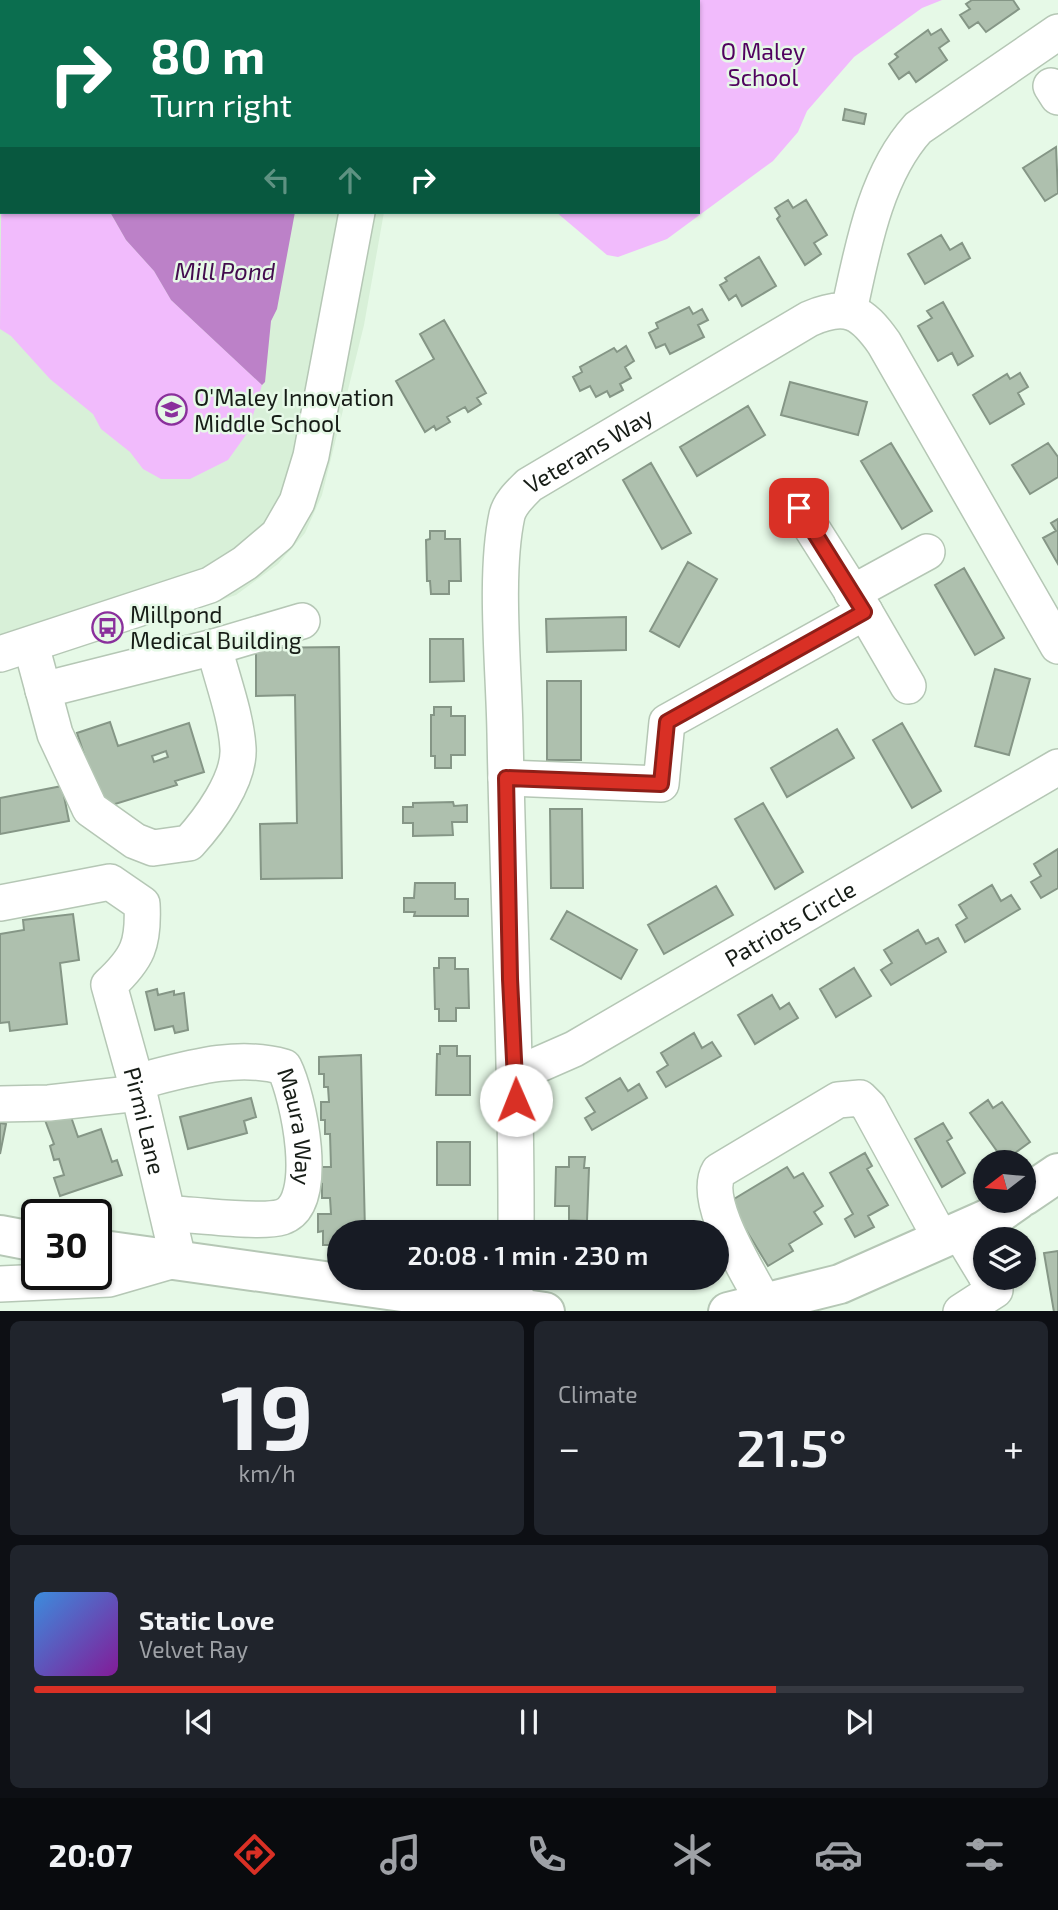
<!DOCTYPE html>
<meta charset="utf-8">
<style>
:root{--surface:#171b24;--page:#20242c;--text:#f1f3f6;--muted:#9ea1a6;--line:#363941;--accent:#d93025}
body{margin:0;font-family:"Exo 2",sans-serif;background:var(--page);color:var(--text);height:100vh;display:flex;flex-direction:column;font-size:26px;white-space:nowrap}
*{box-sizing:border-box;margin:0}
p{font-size:23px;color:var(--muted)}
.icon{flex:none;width:38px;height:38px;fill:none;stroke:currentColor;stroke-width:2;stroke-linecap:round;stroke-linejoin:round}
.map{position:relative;height:1311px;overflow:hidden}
.side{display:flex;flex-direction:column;gap:10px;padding:10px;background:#0d0f14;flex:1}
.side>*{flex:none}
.banner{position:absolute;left:0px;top:0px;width:700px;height:214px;box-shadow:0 2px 5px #0004;background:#0b6e4f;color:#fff;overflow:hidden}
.needle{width:46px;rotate:254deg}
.tools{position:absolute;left:973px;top:1150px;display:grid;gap:14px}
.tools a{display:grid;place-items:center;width:63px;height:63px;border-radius:50%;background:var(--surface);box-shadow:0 2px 5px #0004;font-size:35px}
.speed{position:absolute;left:21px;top:1199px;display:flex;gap:14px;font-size:35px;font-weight:700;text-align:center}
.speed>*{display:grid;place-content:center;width:91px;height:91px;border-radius:50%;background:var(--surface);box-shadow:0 2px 5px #0004;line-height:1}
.speed .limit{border:4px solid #111;border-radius:10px;background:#fff;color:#111}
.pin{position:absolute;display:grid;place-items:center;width:60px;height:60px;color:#fff;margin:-30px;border-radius:14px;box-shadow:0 4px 10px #0006}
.me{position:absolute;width:77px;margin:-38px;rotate:359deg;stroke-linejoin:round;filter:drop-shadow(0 0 5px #0008)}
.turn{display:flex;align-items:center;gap:24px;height:147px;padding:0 35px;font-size:32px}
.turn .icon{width:91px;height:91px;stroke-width:2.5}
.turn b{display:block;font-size:49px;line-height:60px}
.lanes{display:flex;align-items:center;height:66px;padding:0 35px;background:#0003;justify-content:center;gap:35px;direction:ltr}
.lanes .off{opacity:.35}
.big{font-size:52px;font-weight:600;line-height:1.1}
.side .tile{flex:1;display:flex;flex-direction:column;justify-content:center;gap:10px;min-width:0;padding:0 24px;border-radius:10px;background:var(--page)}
.side .dial{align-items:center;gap:0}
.dial b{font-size:91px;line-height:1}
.song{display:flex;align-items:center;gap:21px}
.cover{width:84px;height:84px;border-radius:10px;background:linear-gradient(135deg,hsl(210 70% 55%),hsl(290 70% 35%))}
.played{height:7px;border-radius:4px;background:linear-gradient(90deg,var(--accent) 75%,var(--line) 75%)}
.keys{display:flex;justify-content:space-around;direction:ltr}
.heat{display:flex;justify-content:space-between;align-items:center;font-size:38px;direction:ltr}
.side .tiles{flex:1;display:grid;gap:10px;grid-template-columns:1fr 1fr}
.tile:last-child{grid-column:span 2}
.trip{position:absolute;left:327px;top:1220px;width:402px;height:70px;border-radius:35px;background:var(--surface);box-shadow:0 2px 5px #0004;font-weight:600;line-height:70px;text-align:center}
.tab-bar{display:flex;height:112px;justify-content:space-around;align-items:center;background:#090b0e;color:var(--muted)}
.tab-bar .icon{width:49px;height:49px}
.tab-bar .selected{color:var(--accent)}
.tab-bar b{font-size:32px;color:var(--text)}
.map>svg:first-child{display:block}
.built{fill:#d8f0d8}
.green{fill:#f1bbfc}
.water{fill:#bc81c8}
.building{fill:#aec0ae;stroke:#859686;stroke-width:2;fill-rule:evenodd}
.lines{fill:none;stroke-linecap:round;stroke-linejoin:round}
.minor-casing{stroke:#b5c7b5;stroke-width:38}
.major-casing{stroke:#b5c7b5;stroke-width:42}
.minor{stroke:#fff;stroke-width:35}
.major{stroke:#fff;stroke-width:38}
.route-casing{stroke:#8d1f18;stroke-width:18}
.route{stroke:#d93025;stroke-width:12}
.labels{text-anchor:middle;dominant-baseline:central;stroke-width:5;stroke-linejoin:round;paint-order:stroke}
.park-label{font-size:23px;fill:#51025f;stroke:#e6f9e7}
.poi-label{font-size:23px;fill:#171d17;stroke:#e6f9e7;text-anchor:start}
.street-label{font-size:23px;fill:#171d17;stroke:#e6f9e7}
.water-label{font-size:24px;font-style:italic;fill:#430c4e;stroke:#e6f9e7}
</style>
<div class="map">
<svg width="1058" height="1312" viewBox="0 0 1058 1312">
<rect width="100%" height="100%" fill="#e6f9e7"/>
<path class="built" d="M0 0H422L2 2V212H384L364 325 322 495 305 533 278 564 236 595 0 673Z"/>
<path class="green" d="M259 0H942L922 8 854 57 807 111 798 132 773 161 667 239 618 257 607 255 556 212H698V2H257Z
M2 129V212H110L126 240 154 271 171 300 262 385 248 432 228 460 190 479H161L143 469 130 452 101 429 93 414 50 379 11 336 0 329Z"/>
<path class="water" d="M110 212H295L277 309 271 321 265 382 262 385 171 300 154 271 126 240Z"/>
<path class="building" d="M972 0H1013L1019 9 986 32 978 22 969 28 960 15 970 9 966 4Z
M941 29 949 41 939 48 947 60 916 82 909 72 899 79 889 64 898 57 895 54 928 30 931 35Z
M845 109 866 114 864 124 843 120Z
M1056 147 1058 193 1045 201 1023 168Z
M788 200 793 208 806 200 827 235 814 243 821 254 805 265 777 219 780 216 775 208Z
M941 235 950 250 962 243 970 258 925 284 908 254Z
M759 257 776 286 742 306 736 295 729 300 720 285 727 281 725 278Z
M943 302 973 356 958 365 952 353 938 361 918 326 932 318 927 311Z
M689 307 693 314 702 309 708 320 698 325 704 337 670 354 665 344 656 348 649 333 658 328 656 323Z
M444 320 486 393 477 398 481 404 468 412 465 407 447 417 450 422 436 430 434 426 425 432 396 381 434 359 420 334Z
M626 346 634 361 625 367 631 378 620 384 623 390 610 397 607 391 596 397 590 386 580 391 573 377 582 372 580 367 614 348 617 352Z
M1020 373 1028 387 1018 393 1024 404 990 424 973 395 1007 374 1010 379Z
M790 382 867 402 858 435 781 415Z
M748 406 765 435 697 476 680 447Z
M891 443 932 511 902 529 861 461Z
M1048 443 1058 457V477L1030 494 1012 465Z
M651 463 691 533 662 549 623 480Z
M1058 519V564L1043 538 1056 531 1051 523Z
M430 531H445V539H460L461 581H449V594H431L430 581H427L426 540 430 539Z
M688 562 717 579 679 647 650 631Z
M964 568 1004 638 975 655 935 585Z
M626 617V650L547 652 546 619Z
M430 639H463L464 681 430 682Z
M339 647 342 878 261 879 260 824 297 823 295 695 256 696V648Z
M995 669 1030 679 1009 755 975 746Z
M547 681H581V760H547Z
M434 707H451V716H465V755H451V768H435V756H431V715H434Z
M110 722 118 746 189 723 204 772 175 781 177 785 102 808 77 733ZM166 751 168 757 154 762 152 756Z
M902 723 941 791 912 808 873 740Z
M837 729 854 758 787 797 771 768Z
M62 786 69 821 0 834V798Z
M453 802 454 806 467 805V822H452L453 835 413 836V823H403V807H413V803Z
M763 803 803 872 775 889 735 819Z
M550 809H582L583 888H551Z
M1058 849V888L1041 898 1031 882 1041 876 1034 864Z
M415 883H455V899H468V916H414L415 912H404V898H414Z
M992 885 1001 901 1011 895 1020 909 965 942 956 925 967 918 959 905Z
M716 886 733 915 664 954 648 925Z
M567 911 637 950 621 979 551 939Z
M73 914 79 960 60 963 67 1024 10 1031 9 1022 0 1023V934L24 930 23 920Z
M918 930 926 944 938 938 946 952 891 985 881 970 892 963 884 950Z
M439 958H455V969H468L469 1008H456V1021H439V1009H435L434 968H439Z
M854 968 871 996 836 1017 820 989Z
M157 989 158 995 174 991V995L184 993 188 1030 175 1033 173 1026 155 1030 146 992Z
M772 995 780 1009 789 1003 798 1018 755 1044 738 1015Z
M694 1033 702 1048 712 1042 721 1056 666 1087 657 1072 668 1065 661 1053Z
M440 1046H457V1056H470V1095H436L437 1054H440Z
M361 1055 365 1232H340V1245H323V1231L318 1232V1214H331L330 1198H322V1184L317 1185V1167H331L330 1134H325V1120H321V1102H329L328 1087H324V1074H319V1057Z
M620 1078 628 1091 639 1084 647 1098 592 1130 585 1118 595 1112 586 1098Z
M251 1098 256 1117 244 1121 247 1133 188 1149 180 1117Z
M988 1100 993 1108 1002 1102 1030 1142 1004 1161 970 1113Z
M69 1111 78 1137 101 1129 112 1162 117 1160 122 1175 60 1196 54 1178 64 1175 59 1159 54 1160 50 1146 54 1144 45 1120Z
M0 1123 6 1124 0 1154Z
M943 1123 952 1138 947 1141 965 1173 942 1187 915 1139Z
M437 1142H470V1185H437Z
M865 1153 872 1166 867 1169 888 1205 868 1216 874 1227 855 1237 845 1219 853 1214 830 1173Z
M569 1157H585L584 1168H589L587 1221 569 1220V1206H555L556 1167H569Z
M787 1167 794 1178 803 1173 823 1206 814 1212 822 1224 789 1244 793 1251 768 1266 729 1202Z
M416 1226 456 1232H404L405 1228 416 1230Z
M1058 1251V1312H1054L1044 1253Z"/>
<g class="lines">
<defs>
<g id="minor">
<path d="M397 2 398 0"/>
<path d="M1051 86 1058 97"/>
<path d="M849 311C862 251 875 175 918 128L1058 32"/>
<path d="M852 593 927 552"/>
<path d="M865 612 908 686"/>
<path d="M31 645 55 734 90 809 135 841 153 848 189 843C209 821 240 780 238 748 236 715 222 679 214 647"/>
<path d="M0 654 210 585 245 563 278 535 297 502 311 456 357 212"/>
<path d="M43 690 214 647 302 621"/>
<path d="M506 778 661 784 667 722 865 612 799 508"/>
<path id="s1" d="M0 903 110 882 142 904C144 944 138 958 109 985L139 1093 178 1259 109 1279 0 1284"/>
<path id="s2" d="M517 1074 574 1049 1058 767"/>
<path id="s3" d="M136 1082C184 1070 235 1053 284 1067 298 1095 322 1204 282 1217 260 1224 196 1214 169 1214"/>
<path d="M0 1104 49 1103 139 1093"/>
<path d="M959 1231 985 1274"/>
<path id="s4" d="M516 1232C517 1065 508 899 505 733 504 669 494 575 507 515 510 503 520 494 529 485L809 319C847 302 862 312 884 343L1058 646"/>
<path d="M764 1303C749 1273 701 1201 719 1171L838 1100 860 1098 869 1107 941 1239"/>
<path d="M515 1306V1278"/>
<path d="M961 1312 995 1290 987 1278"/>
</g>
<path id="major" d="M1024 1196 1058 1173
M0 1235 37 1242
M96 1249 545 1312
M728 1312 840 1284 998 1214 1018 1200"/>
</defs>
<use href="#minor" class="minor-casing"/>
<use href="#major" class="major-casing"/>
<use href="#minor" class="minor"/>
<use href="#major" class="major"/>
</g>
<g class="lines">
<defs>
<path id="route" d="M516 1100 510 979 506 778 661 784 667 722 864 612 799 508"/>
</defs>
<use href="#route" class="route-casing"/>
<use href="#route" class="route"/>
</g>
<defs>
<symbol id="school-ring" viewBox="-11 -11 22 22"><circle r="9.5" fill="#e6f9e7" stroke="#8a309c" stroke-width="1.5"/><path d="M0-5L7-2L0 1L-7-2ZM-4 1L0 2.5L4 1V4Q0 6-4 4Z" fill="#8a309c"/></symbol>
<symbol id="bus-ring" viewBox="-11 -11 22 22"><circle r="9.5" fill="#e6f9e7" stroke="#8a309c" stroke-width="1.5"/><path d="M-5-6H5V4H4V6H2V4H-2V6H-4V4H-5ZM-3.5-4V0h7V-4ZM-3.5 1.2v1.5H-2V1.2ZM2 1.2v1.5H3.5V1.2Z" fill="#8a309c"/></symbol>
</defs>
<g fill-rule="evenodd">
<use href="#school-ring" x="154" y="392" width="35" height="35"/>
<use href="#bus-ring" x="90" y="610" width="35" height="35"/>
</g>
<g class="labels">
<g class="park-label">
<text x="763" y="51">O Maley<tspan x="763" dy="26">School</tspan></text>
</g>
<g class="poi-label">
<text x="194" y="397">O'Maley Innovation<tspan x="194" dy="26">Middle School</tspan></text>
<text x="130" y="614">Millpond<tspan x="130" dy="26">Medical Building</tspan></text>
</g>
<g class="street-label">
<text stroke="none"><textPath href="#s4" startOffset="824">Veterans Way</textPath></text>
<text stroke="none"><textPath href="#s2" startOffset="312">Patriots Circle</textPath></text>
<text stroke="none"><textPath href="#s1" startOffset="383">Pirmi Lane</textPath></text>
<text stroke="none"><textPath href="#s3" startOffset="212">Maura Way</textPath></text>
</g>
<g class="water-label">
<text x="225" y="270">Mill Pond</text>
</g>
</g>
</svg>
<div class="tools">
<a><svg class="needle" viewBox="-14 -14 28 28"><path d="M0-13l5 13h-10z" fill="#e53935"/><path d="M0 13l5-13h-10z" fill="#9ea1a6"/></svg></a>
<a><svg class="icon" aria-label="layers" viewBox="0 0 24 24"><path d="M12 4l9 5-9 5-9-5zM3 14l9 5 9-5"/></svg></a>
</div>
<div class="speed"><div class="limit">30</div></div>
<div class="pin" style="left:799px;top:508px;background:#d93025"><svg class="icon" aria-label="arrive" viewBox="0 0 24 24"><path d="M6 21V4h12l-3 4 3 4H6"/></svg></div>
<svg class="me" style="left:516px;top:1100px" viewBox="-20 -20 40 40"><circle r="19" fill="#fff"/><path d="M0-13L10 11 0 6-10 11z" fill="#d93025"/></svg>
<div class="trip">20:08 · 1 min · 230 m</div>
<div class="banner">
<div class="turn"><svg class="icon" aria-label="right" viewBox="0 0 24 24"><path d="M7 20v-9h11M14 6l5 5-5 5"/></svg><div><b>80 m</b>Turn right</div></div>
<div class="lanes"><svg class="icon off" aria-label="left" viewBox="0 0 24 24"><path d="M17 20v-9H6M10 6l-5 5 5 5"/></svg><svg class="icon off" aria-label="ahead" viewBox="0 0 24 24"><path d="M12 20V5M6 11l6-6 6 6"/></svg><svg class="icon" aria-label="right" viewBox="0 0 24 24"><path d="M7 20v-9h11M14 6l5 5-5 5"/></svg></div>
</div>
</div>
<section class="side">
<div class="tiles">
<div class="tile dial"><b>19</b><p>km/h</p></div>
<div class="tile"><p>Climate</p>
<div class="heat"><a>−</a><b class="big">21.5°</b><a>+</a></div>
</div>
<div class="tile">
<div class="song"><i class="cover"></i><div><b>Static Love</b><p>Velvet Ray</p></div></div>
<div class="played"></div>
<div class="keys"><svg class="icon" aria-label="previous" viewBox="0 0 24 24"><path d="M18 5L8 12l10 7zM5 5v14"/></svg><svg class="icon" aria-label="pause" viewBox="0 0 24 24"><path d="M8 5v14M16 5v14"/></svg><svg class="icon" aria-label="next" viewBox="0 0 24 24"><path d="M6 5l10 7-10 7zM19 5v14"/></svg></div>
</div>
</div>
</section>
<nav class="tab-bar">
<b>20:07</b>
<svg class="icon selected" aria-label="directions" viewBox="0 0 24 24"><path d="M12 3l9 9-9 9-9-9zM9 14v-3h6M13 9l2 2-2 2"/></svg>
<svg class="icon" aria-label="music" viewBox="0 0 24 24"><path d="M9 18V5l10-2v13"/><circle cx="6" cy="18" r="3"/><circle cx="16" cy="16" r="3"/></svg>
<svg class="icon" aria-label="phone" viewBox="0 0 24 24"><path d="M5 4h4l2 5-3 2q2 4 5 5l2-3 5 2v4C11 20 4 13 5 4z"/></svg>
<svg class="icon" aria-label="climate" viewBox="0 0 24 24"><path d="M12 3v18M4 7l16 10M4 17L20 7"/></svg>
<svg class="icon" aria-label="car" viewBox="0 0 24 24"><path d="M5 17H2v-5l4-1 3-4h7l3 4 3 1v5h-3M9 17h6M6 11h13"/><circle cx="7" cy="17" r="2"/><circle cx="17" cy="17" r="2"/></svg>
<svg class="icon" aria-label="filters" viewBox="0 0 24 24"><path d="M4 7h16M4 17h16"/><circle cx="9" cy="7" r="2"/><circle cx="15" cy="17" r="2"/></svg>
</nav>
